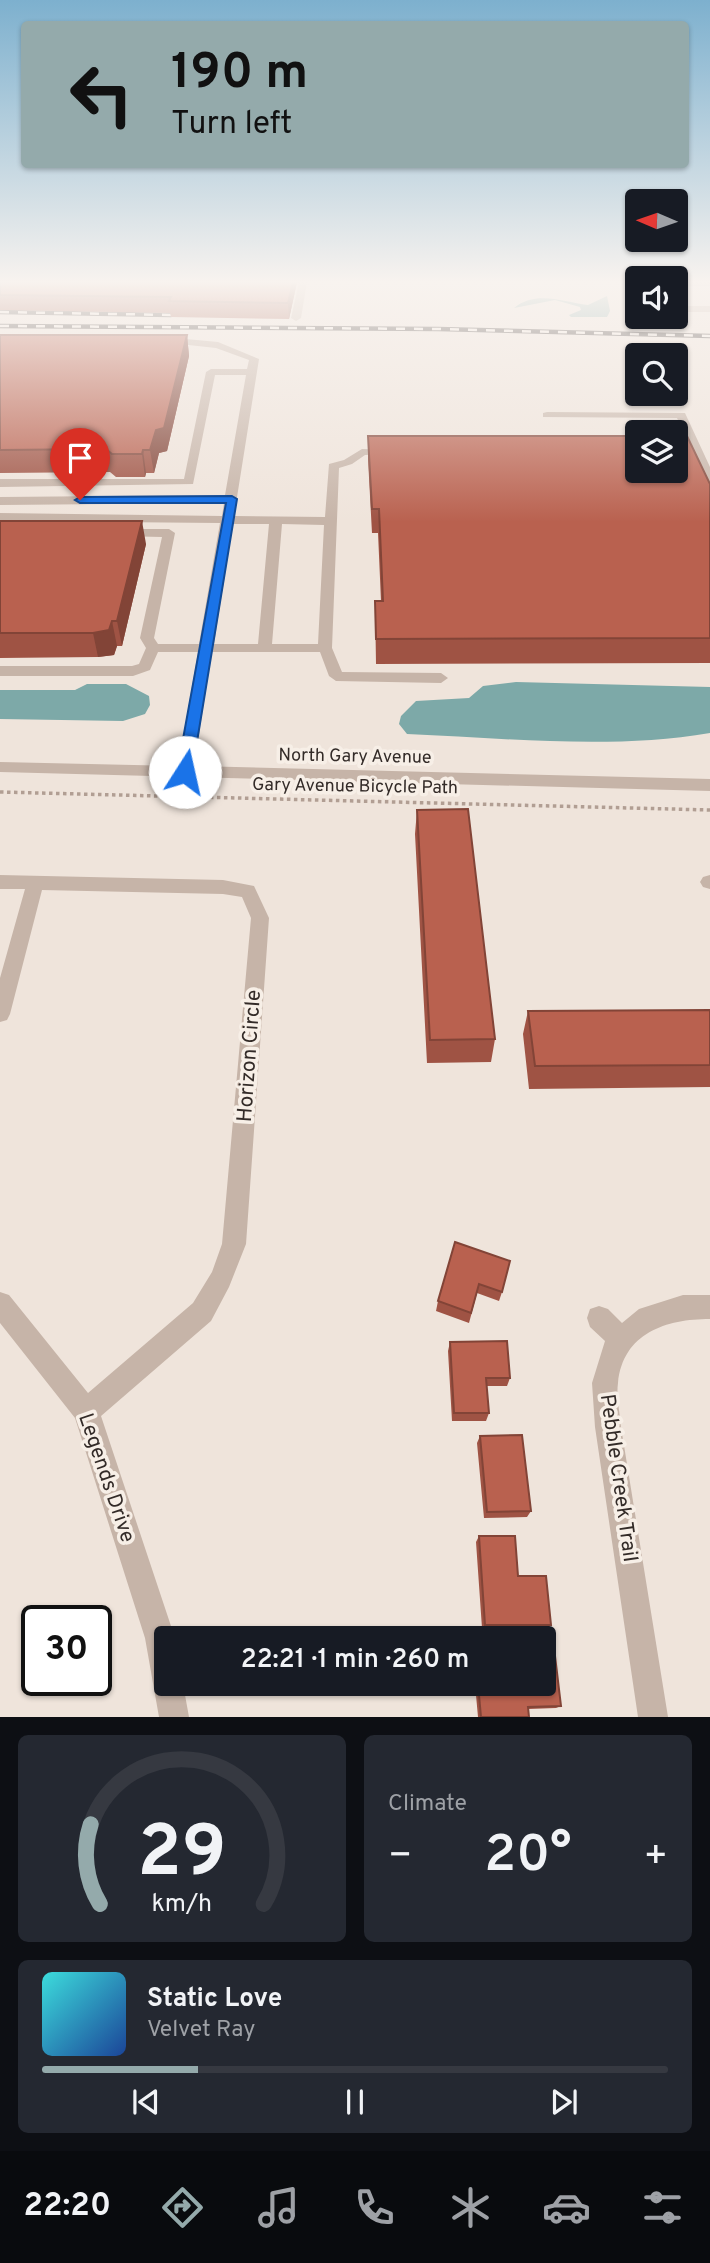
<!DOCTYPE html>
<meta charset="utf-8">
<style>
:root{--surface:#171b24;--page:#242831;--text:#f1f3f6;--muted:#9ea1a6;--line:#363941;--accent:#94aaab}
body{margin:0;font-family:Overpass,sans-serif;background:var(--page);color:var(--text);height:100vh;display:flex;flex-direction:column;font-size:26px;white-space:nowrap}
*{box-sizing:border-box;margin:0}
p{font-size:23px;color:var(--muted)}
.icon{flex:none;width:38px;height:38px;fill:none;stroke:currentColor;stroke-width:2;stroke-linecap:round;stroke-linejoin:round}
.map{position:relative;height:1717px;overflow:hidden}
.drawer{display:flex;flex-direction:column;gap:18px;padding:18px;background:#0d0f14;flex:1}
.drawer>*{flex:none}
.top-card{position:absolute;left:21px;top:21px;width:668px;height:147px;border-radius:7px;box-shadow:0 2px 5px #0004;background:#94aaab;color:#111;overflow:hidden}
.needle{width:46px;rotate:272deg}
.fabs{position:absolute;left:625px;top:189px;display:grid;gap:14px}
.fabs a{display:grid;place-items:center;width:63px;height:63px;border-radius:7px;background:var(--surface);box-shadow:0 2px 5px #0004;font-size:35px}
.speed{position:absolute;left:21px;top:1605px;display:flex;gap:14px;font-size:35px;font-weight:700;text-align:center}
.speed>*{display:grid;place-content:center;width:91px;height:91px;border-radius:50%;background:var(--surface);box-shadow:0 2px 5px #0004;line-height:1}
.speed .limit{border:4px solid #111;border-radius:10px;background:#fff;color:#111}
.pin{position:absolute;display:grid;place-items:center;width:60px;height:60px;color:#fff;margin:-72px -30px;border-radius:50% 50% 50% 0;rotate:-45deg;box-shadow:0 0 7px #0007}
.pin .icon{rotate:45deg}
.me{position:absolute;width:77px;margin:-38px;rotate:10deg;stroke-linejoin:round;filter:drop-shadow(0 0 5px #0008)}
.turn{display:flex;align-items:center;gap:24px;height:147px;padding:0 35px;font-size:32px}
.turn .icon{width:91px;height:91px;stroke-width:2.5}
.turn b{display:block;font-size:49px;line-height:60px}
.big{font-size:52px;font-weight:600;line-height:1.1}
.drawer .card{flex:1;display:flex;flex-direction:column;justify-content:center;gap:10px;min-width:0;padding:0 24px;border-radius:10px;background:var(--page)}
.drawer .dial{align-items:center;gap:0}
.dial svg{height:182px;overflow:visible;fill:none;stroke:var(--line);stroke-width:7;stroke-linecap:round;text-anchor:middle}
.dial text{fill:var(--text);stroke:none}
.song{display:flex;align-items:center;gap:21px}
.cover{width:84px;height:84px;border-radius:10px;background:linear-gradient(135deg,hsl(180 70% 55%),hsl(220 70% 35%))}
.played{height:7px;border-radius:4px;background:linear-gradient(90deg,var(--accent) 25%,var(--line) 25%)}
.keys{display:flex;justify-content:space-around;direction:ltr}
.heat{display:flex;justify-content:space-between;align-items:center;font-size:38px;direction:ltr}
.drawer .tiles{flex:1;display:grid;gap:18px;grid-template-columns:1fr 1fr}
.card:last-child{grid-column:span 2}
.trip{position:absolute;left:154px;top:1626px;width:402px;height:70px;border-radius:7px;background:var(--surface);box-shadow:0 2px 5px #0004;font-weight:600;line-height:70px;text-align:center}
.tab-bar{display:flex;height:112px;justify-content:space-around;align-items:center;background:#090b0e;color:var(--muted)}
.tab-bar .icon{width:49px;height:49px}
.tab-bar .active{color:var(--accent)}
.tab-bar b{font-size:32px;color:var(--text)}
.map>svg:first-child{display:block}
.water{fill:#7da9a8}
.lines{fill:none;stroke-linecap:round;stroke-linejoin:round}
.path{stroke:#b19e93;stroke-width:3.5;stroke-dasharray:3.5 3.5;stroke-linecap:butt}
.minor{fill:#c6b4a8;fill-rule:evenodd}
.rail-casing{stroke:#332b28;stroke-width:4.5}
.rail{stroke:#f7efe7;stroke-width:2.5;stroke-dasharray:9;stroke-linecap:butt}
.wall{fill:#9f5344}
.shaded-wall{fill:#824437}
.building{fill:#b9614f;stroke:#824437;stroke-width:2}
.route{fill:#1a73e8;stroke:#114b97;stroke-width:2}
.labels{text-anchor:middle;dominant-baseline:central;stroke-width:7;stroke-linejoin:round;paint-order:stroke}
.street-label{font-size:18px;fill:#332b28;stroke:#f7efe7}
.near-street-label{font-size:21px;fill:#332b28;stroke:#f7efe7}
</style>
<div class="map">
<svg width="710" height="1717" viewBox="0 0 710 1717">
<rect width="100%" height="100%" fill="#efe4db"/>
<path class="water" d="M607 296 610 311 607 317H571L569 315 581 310 580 307 555 300 514 308C536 290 563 302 588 305Z
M516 682 710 687V733C611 750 506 738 407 734L399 724 401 716 416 701 469 698 483 686Z
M87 684H126L149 696 150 705 145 714 123 721 0 719V690H75Z"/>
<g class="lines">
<path class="path" d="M0 792 710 810"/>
<path class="minor" d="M299 282H307L301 318 296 321 291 318Z
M630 282H637V285L631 284Z
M676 282H710V286H676Z
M676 306H710V312H676Z
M164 337 218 342 259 359 234 516 325 517 329 464 344 460 362 449 394 450V454L365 455 352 464 339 468 332 648 342 672 441 673 448 678 441 683 336 681 329 676 320 652H212L194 766 710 779V791L0 772V762L178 766 198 652H158L150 670 133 676H0V666H132L139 664 146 648 140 638 162 537 118 536V530L122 529H169L175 533 154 638 158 644H199L220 523 0 521V513L222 516 224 503 0 505V497L225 495 246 375H215L193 484 0 487V479H184L206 372 211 369H247L249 360 216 348 161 342V338ZM233 524H269L258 644H214ZM282 524 324 525 318 644H272Z
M547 412 685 413 710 467V483L704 480 694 455H676V449H691L677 418 543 417V413Z
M0 875 223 880 254 886 269 918 246 1244 229 1287 211 1321 101 1416 175 1638H166V1684H183L189 1717H159L145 1638 75 1418 0 1323V1292L9 1295 88 1393 193 1303 212 1272 222 1244 251 918 242 897 223 894 42 890 10 1014 7 1020 0 1022V978L25 889H0Z
M710 875V889L703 887 700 882 703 877Z
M683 1295H710V1319C666 1319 623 1333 618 1383 616 1397 620 1413 621 1427L668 1717H638L595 1427 592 1383 605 1341 590 1327 587 1318 590 1309 599 1306 608 1309 622 1323 639 1309Z"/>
<defs>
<path id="rail" d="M0 312 171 315
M0 326 438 329 710 336"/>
</defs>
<use href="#rail" class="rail-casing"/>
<use href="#rail" class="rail"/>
</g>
<path class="wall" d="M0 282H297L289 319 171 317 170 313 0 310Z
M0 335H187L189 356 167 451 159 453 154 473H146L145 477H116L110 472 0 473Z
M368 436 710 484V663L376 664 375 601H381L378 533H372L368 459Z
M0 521 146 544 122 646H117L114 655 98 657 0 658Z
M417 810 495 1039 491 1062 427 1063 415 834Z
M710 1010V1087L529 1089 523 1034 528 1011Z
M455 1242 502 1292 499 1301 477 1293 469 1323 436 1311 438 1301Z
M450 1342 510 1378 507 1386H486L489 1413 486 1421H452L448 1351Z
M480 1436 531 1511 527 1517 484 1518 477 1443Z
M479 1536 518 1576 551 1625 546 1629 482 1628 476 1542Z
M475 1684H544L561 1706 556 1708 529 1709V1717H478Z"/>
<path class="shaded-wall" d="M293 282H297L289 319 288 303Z
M187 335 189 356 167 451 159 453 154 473 150 450 156 430Z
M143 450 146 473 145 477 142 454Z
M142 521 146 544 122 646 117 621Z
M112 621 117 646 114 655 98 657 93 633Z"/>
<path class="building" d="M0 282H293L288 303 169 301 171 297 0 295Z
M0 335H187L164 428 156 430 150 450H143L142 454H112L106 449 0 450Z
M368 436H637V471H676V436H687L710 484V638L376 639 375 601H383L379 509H372Z
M0 521H142L117 621H112L109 630 93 633H0Z
M468 809 495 1039 430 1040 417 810Z
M710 1010V1065L535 1066 528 1011Z
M455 1242 510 1261 502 1292 479 1284 471 1313 438 1301Z
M507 1341 510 1378H486L489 1413H454L450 1342Z
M522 1435 531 1511 487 1512 480 1436Z
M479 1536H515L518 1576H546L551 1625H485Z
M544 1656H555L561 1706 528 1707 529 1717H481L478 1684H544Z"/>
<linearGradient id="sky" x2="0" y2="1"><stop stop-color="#7db0ce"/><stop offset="0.54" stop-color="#f8f3ef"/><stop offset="1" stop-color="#f8f3ef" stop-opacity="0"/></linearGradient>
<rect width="710" height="522" fill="url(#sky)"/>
<path class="route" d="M232 496 237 499 192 772 185 777 177 772 226 503H80L75 500 80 497Z"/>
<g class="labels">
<g class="street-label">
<text transform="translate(355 757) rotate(1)">North Gary Avenue</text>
<text transform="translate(355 787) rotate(1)">Gary Avenue Bicycle Path</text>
</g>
<g class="near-street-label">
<text transform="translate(250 1056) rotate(-86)">Horizon Circle</text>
<text transform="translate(106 1478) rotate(71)">Legends Drive</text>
<text transform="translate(618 1478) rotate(82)">Pebble Creek Trail</text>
</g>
</g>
</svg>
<div class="fabs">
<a><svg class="needle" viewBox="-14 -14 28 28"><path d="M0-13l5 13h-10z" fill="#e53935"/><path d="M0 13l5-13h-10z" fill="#9ea1a6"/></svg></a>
<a><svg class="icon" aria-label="sound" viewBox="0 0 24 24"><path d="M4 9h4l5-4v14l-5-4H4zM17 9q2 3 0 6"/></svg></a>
<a><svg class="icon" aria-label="search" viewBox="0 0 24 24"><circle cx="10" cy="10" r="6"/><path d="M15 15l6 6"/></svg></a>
<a><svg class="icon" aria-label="layers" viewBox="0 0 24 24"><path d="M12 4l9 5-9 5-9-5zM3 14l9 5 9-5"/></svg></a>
</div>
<div class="speed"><div class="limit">30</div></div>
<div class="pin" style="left:80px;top:500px;background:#d93025"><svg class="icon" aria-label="arrive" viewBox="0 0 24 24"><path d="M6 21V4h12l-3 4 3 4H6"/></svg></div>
<svg class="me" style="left:185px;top:772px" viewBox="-20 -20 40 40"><circle r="19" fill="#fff"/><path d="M0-13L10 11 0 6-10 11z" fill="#1a73e8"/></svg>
<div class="trip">22:21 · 1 min · 260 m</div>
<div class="top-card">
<div class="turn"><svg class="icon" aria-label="left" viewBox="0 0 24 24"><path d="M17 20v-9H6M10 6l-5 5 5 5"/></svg><div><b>190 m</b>Turn left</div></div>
</div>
</div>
<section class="drawer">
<div class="tiles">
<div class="card dial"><svg viewBox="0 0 100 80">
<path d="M14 69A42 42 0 1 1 86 69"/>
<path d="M14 69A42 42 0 0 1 10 34" stroke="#94aaab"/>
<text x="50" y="56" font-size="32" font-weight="700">29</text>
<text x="50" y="72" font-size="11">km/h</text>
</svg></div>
<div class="card"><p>Climate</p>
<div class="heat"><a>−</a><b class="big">20°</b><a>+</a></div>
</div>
<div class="card">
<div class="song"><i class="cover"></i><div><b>Static Love</b><p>Velvet Ray</p></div></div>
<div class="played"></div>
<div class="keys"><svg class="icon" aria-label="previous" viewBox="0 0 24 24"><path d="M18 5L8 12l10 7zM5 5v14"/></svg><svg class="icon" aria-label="pause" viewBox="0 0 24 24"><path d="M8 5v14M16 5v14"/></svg><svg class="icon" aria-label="next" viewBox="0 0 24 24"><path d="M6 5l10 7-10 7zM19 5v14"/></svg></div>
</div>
</div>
</section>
<nav class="tab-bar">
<b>22:20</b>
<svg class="icon active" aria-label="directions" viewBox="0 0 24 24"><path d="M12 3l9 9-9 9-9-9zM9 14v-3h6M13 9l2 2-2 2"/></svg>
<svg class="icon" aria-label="music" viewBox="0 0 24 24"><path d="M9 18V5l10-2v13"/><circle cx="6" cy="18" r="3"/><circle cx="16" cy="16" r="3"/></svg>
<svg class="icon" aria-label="phone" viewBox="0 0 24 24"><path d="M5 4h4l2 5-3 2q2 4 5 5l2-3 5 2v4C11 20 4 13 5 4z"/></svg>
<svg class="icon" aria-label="climate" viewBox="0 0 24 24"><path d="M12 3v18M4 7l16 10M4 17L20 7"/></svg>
<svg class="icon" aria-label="car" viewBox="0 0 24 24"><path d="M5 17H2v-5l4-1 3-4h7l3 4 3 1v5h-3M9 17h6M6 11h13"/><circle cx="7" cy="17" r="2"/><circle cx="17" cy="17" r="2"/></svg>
<svg class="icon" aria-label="filters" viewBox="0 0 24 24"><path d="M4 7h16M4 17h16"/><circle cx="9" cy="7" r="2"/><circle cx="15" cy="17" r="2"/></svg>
</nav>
